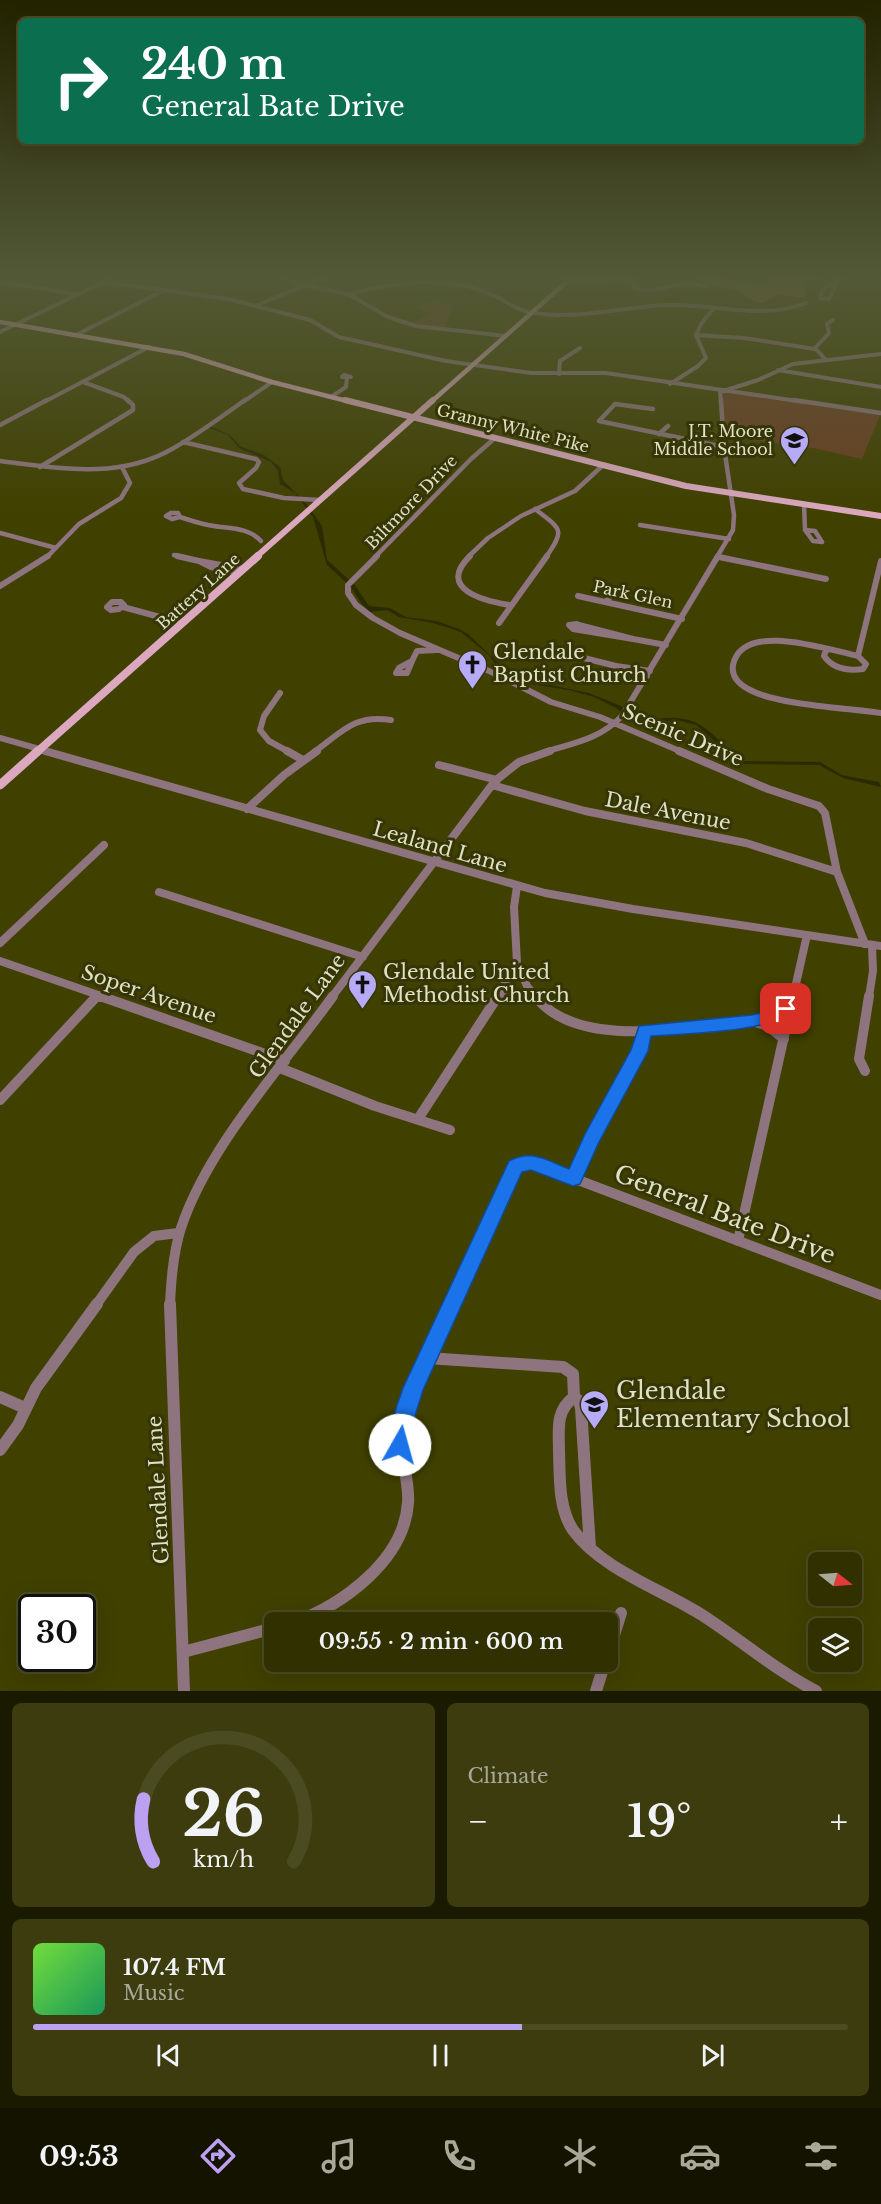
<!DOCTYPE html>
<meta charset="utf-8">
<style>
:root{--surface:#303000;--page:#3c3c0f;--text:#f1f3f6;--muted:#a8a999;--line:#4b4b22;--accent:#bca0f2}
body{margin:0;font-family:"Libre Baskerville",serif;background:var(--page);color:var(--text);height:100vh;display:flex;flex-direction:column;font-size:22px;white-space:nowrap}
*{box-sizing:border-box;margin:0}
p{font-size:20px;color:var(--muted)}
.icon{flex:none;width:33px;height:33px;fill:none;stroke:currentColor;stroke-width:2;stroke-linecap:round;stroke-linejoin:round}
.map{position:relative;height:1691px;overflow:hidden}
.panel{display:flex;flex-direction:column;gap:12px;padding:12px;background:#1a1a00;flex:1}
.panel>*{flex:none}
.banner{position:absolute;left:18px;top:18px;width:846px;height:126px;border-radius:9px;box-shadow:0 6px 24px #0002,0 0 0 2px var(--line);background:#0b6e4f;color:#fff;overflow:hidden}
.needle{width:39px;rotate:107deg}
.fabs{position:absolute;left:808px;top:1552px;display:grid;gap:12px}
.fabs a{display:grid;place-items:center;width:54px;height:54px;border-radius:9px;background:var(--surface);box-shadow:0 6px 24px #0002,0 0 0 2px var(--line);font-size:30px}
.speed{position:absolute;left:18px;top:1594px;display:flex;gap:12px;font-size:30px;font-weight:700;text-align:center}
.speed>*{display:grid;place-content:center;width:78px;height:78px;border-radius:50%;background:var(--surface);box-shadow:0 6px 24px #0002,0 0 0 2px var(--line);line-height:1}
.speed .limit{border:3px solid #111;border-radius:9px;background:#fff;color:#111}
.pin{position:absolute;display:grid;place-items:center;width:51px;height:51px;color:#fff;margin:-26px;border-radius:12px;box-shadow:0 3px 9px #0006}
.me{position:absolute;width:66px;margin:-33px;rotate:7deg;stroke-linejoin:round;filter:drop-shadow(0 0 4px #0008)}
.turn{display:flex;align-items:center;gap:21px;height:126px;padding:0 24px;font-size:27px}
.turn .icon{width:78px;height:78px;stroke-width:2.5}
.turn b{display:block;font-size:42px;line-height:51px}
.big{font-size:45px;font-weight:600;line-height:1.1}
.panel .tile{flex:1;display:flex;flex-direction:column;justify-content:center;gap:9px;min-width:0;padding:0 21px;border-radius:9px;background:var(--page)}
.panel .dial{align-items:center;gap:0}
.dial svg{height:156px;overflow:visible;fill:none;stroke:var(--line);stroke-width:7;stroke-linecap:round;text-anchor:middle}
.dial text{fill:var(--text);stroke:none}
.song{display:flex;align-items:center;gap:18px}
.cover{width:72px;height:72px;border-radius:9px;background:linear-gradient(135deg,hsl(100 70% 55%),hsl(150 70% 35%))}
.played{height:6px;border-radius:3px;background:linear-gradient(90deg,var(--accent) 60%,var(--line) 60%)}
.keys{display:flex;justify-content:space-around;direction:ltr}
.heat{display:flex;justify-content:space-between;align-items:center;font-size:33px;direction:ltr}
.panel .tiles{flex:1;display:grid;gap:12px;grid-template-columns:1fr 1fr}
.tile:last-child{grid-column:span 2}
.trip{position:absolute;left:264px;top:1612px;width:354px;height:60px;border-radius:9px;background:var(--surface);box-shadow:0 6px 24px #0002,0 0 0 2px var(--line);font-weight:600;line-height:60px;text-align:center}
.tab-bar{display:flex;height:96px;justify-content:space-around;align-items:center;background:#131300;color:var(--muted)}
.tab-bar .icon{width:42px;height:42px}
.tab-bar .on{color:var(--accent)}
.tab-bar b{font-size:27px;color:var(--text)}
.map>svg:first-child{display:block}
.green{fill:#6b3e22}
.forest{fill:#995933}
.water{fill:#2b2b02}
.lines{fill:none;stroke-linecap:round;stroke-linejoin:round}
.minor-far5{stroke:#8d747f;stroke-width:4}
.minor-far4{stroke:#8d747f;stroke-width:4.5}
.minor-far3{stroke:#8d747f;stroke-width:6}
.minor-far2{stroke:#8d747f;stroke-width:8}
.minor-far1{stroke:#8d747f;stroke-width:10}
.minor{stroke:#8d747f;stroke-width:12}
.major-far3{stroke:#dca8bf;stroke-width:4.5}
.major-far2{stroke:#dca8bf;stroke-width:6}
.major-far1{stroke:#dca8bf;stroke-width:8}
.major{stroke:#dca8bf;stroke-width:9}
.route{fill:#1a73e8;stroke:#114b97;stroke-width:1.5}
.labels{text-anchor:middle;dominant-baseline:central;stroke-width:6;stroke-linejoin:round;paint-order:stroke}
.far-street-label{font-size:16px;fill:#dfe1c3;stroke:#353507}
.far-poi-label{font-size:16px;fill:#dfe1c3;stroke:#353507;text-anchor:end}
.poi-label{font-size:20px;fill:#dfe1c3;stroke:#353507;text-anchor:start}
.street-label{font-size:20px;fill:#dfe1c3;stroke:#353507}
.near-street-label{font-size:24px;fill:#dfe1c3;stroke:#353507}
.near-poi-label{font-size:24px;fill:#dfe1c3;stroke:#353507;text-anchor:start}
</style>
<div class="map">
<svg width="881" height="1691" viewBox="0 0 881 1691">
<rect width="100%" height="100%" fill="#404000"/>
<path class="green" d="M437 301 454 306 443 328 411 323 432 313 414 308 424 303Z
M722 390 881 413 862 459 813 448 722 436 718 397Z"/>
<path class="forest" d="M692 277H710L766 286 772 278 804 280 805 298 777 294 763 303 754 301 738 290 716 287Z"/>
<path class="water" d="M210 426 230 435 240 446 264 455 280 467 283 480 308 506 322 526 327 560 354 584 369 606 390 608 406 617 437 621 459 629 468 634 495 660 531 681 589 693 621 706 639 720C651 721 664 717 677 718 708 720 719 745 743 761L820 762 842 775 879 782 881 787 843 778 819 765 744 764 732 757 696 725 677 720 648 724 635 722 616 708 594 697 569 690 531 684 517 677 495 664 490 656 461 632 433 623 399 617 387 610 370 612 361 603 351 587 327 565 313 517 295 493 280 484 278 471 271 462 239 448 228 435 209 428Z"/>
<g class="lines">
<path class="minor-far5" d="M281 277 297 284 348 294 388 317 416 326 506 336
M559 277 592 281 632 278
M774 277 819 278
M629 279 633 281 634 288C661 297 675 276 705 286
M0 282 76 294
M105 282 228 299 310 320 339 337 446 361 531 373H606L804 402
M836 284 829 299 820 298C823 288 826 285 836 284Z
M836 284 840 277
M349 294C394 282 444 275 488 293 506 300 514 310 534 313 579 320 621 307 666 305 714 303 759 321 806 303
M255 306 325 277
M0 332 114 277
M76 335 164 290
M696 335 744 338 815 349
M826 360 815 348 829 333 827 324 833 320
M778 370 881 387
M559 374 560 361 580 348
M344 375 351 377H342Z
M83 382 124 397 129 402
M670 384 698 366 706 358 696 335 701 324 714 308
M331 397 346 387 347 378
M44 402 149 347
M243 402 272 382
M721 402 720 392 758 380 793 364 881 354"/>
<path class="minor-far4" d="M794 400 881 413
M653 409 615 404 599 421 724 447
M0 425 47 400
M659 434 668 426
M183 442 256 459 259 462 256 468 239 483 243 489 284 498 320 500
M0 461C58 468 118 480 172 449 197 435 221 417 245 400
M40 467 133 410V405L128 400
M804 504 805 530
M535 509C561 529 566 529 546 557
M171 513H178L180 517 172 519 166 516Z
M180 517C189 520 198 523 208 525 227 529 247 526 261 541
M640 525 729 539
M805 530 815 531 822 542 813 541Z
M0 533 56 548
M174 555 183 557
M47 557 79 524 121 498 130 483 122 467
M375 557 471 459 495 438
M468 557 488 538 521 516 575 491 602 466
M717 557 733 530 734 515 724 447 721 400"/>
<path class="minor-far3" d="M177 556 199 561
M377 556 348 585V593L356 605 373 618 400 633 496 674 551 702 600 717 682 752
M470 556C436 589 484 601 510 605
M719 557 826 579
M881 561 858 656C829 650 742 620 733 665 731 677 740 685 750 690 778 705 847 708 881 713
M239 573 211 567 199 561 243 569
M0 586 48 556
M578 596 682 619
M112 602H121L124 605 119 609 111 610 107 607Z
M606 602 612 594
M123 607 182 623
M499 623 547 556
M578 628 580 626 577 624 569 625 573 629 633 639 579 625
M633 639 666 645
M826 650 824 656C833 669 848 671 863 669L866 664 858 656
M584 658 616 666
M412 661 407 673H396L399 668Z
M412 661 417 651 437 650
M647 676 616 666 650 671
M280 693 264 716 260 730 269 741 289 752
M0 738 50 752
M314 752C342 732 355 714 391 720
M545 752C574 743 600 739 622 716L718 556"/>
<path class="minor-far2" d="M45 751 545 893 633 909 881 946
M287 751 303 760
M679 751 768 789 819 806 825 813 837 872 865 944
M439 765 497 780
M492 785 585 811 746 843 837 872
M247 809 284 775 317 751
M159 892 363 957
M0 943 104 845
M0 961 104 997
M517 963 527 986 536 997
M96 997 98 995
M332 997 495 781 519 762 550 751
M497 997 517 963 514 907 517 886
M500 997 515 994 531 997
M793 997 807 935
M869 997 873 971 872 945"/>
<path class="minor-far1" d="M100 996 285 1061
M524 996 534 998
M535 996C578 1052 691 1026 752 1021L768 1026 784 1039
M498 998 507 996
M757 1020 777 1015 793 1004
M280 1068 375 1106 450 1130
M865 1071 859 1059 869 996
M0 1100 97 996
M418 1119 498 996
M573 1178 591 1139 640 1051 645 1030
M738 1241 793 996
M96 1305 134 1252 154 1236 178 1233
M170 1305C171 1279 173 1253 181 1228 208 1146 283 1066 333 996
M452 1305 512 1172 519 1164H536L881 1295"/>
<path class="minor" d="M170 1304 184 1691
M427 1358 563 1367 573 1374 574 1397
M0 1397 25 1408
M574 1397C555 1411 559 1430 559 1451 560 1476 558 1508 573 1530 601 1569 663 1590 702 1615 741 1640 775 1670 816 1691
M574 1397 579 1401 581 1408 590 1548
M0 1450 18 1425 36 1388 97 1304
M293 1623C342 1605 404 1561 408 1503 410 1477 397 1453 402 1426 409 1388 436 1340 453 1304
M183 1652 274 1628
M608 1654 621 1613
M596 1691 605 1662"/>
<path class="major-far3" d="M0 322 184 354 272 382 351 402
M431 402 572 277"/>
<path class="major-far2" d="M345 400 686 486 881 516
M256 557 433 400"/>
<path class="major-far1" d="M37 752 258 556"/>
<path class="major" d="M0 785 38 751"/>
</g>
<linearGradient id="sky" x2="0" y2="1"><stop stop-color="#232300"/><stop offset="0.54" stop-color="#535937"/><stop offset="1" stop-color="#535937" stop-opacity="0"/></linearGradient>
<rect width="881" height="514" fill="url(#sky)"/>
<path class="route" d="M786 1003 791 1005 794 1009C781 1032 678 1034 651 1036L648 1051 599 1142 580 1184 573 1186 531 1170 522 1172 423 1390 414 1419 408 1452 400 1455 393 1452C385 1432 397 1407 403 1388L509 1161C532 1149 546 1160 569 1169L585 1134 631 1050 639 1026 752 1015 769 1011Z"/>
<defs>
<symbol id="school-pin" viewBox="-11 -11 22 30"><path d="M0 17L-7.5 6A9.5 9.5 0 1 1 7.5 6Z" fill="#b7abf8" stroke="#353507"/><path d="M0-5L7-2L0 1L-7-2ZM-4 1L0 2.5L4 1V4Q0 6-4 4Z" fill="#111"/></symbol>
<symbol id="church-pin" viewBox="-11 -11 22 30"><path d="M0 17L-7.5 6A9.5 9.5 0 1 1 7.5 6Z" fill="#b7abf8" stroke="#353507"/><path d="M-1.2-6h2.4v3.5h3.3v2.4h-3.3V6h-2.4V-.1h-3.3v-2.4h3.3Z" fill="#111"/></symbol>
</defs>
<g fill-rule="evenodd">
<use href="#school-pin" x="778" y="424" width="33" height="45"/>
<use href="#church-pin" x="456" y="648" width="33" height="45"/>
<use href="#church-pin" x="346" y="968" width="33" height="45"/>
<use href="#school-pin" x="578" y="1388" width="33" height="45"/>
</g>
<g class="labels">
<g class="far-street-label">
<text transform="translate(513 428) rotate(14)">Granny White Pike</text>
<text transform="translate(411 502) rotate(-46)">Biltmore Drive</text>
<text transform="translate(198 591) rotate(-42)">Battery Lane</text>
<text transform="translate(633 594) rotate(12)">Park Glen</text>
</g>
<g class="far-poi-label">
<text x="773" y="431">J.T. Moore<tspan x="773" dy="18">Middle School</tspan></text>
</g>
<g class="poi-label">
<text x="493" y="652">Glendale<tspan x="493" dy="23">Baptist Church</tspan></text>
<text x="383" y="972">Glendale United<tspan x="383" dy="23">Methodist Church</tspan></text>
</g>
<g class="street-label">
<text transform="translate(683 735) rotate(23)">Scenic Drive</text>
<text transform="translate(668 811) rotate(11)">Dale Avenue</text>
<text transform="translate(440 847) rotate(16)">Lealand Lane</text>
<text transform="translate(149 994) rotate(19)">Soper Avenue</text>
<text transform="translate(297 1016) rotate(-54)">Glendale Lane</text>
<text transform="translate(158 1490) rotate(-93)">Glendale Lane</text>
</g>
<g class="near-street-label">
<text transform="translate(725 1214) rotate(21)">General Bate Drive</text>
</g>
<g class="near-poi-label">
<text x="616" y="1390">Glendale<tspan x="616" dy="28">Elementary School</tspan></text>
</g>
</g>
</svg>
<div class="fabs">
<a><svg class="needle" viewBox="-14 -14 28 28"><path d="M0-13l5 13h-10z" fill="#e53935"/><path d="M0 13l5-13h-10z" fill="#a8a999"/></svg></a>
<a><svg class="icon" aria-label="layers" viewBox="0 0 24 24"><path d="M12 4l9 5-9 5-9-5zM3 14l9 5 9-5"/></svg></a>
</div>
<div class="speed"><div class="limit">30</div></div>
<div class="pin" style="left:786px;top:1009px;background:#d93025"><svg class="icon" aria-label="arrive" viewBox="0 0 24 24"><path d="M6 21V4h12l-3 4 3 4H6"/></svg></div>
<svg class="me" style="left:400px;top:1445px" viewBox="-20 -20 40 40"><circle r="19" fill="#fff"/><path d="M0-13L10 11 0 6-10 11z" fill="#1a73e8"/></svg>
<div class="trip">09:55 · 2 min · 600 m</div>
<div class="banner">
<div class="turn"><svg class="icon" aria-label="right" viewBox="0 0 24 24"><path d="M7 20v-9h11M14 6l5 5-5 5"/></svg><div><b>240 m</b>General Bate Drive</div></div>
</div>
</div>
<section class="panel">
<div class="tiles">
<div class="tile dial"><svg viewBox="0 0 100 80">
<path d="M14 69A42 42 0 1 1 86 69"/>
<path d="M14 69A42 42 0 0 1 9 37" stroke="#bca0f2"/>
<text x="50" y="56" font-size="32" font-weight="700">26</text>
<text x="50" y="72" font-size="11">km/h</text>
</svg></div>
<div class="tile"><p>Climate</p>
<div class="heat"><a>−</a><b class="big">19°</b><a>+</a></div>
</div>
<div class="tile">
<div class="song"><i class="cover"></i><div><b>107.4 FM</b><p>Music</p></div></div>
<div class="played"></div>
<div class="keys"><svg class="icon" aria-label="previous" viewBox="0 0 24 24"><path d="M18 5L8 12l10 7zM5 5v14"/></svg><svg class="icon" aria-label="pause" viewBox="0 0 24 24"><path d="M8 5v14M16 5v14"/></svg><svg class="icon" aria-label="next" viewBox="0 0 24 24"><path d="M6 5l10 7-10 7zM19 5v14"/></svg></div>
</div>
</div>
</section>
<nav class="tab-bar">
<b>09:53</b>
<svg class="icon on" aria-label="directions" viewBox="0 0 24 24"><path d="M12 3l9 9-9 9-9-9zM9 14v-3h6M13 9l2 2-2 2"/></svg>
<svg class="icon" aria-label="music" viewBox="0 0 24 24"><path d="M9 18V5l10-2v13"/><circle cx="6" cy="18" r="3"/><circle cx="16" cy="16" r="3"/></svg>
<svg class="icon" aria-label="phone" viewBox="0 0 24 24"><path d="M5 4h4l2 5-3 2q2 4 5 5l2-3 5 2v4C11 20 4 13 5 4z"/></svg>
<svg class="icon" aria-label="climate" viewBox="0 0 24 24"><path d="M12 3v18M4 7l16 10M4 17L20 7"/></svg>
<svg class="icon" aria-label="car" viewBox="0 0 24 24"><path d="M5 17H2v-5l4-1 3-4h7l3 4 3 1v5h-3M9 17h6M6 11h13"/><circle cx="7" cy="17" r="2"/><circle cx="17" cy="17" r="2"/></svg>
<svg class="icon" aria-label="filters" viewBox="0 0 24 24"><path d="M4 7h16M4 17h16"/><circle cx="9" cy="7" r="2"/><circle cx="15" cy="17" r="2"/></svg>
</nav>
